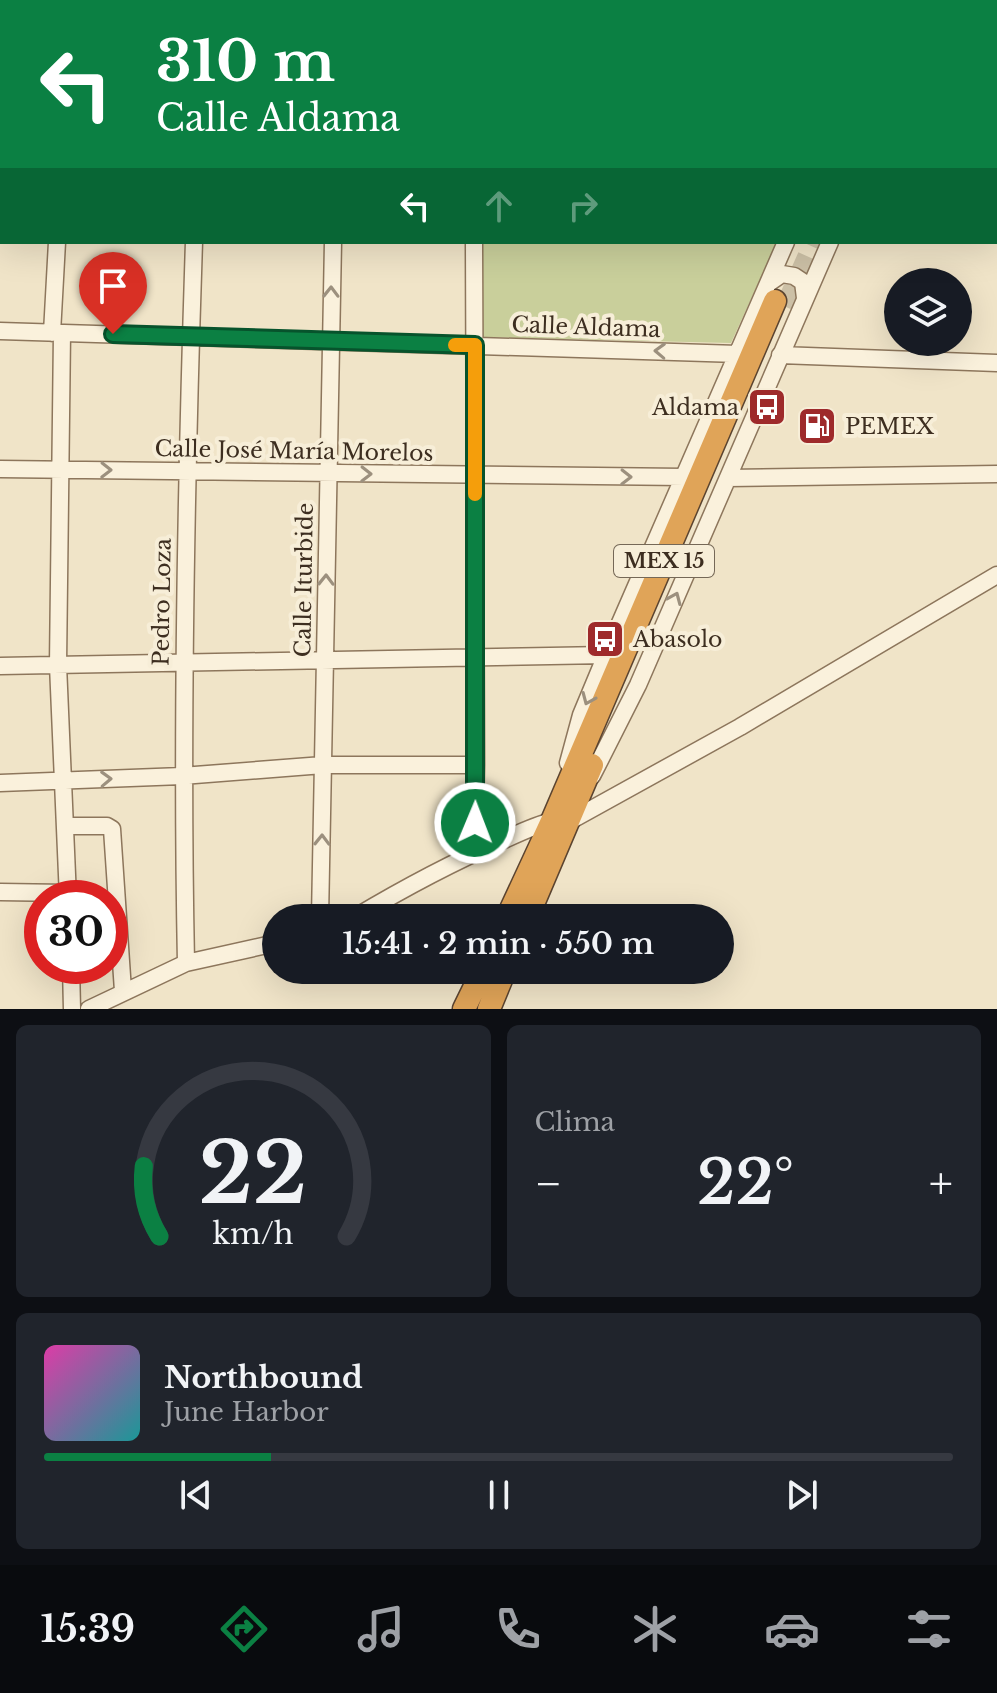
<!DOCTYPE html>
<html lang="es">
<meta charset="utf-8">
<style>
:root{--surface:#171b24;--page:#20242c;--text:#f1f3f6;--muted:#9ea1a6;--line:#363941;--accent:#0b8043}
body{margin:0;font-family:"Libre Baskerville",serif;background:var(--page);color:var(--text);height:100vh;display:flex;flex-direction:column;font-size:30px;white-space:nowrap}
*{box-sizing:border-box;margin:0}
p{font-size:26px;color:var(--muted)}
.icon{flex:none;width:44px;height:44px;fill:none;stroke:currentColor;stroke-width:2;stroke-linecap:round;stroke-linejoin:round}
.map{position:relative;height:1009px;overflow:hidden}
.sheet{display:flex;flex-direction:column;gap:16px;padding:16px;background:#0d0f14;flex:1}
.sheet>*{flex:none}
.banner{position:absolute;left:0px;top:0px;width:998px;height:244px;box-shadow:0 8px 32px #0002;background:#0b8043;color:#fff;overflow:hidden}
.buttons{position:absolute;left:884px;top:268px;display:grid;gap:16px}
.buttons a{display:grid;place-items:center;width:88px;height:88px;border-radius:50%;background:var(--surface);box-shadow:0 8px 32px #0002;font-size:40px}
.speed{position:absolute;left:24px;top:880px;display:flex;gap:16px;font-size:40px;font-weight:700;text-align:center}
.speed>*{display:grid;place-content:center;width:104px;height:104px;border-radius:50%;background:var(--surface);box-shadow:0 8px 32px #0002;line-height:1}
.speed .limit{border:12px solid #d22;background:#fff;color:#111}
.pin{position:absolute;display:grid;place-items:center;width:68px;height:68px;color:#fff;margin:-82px -34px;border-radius:50% 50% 50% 0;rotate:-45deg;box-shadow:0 0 8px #0007}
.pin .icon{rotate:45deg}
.me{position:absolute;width:88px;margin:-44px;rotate:1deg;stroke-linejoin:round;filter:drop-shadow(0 0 6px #0008)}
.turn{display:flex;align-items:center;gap:28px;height:168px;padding:0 24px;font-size:36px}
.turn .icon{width:104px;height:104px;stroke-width:2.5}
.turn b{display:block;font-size:56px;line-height:68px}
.lanes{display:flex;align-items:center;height:76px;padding:0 24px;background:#0003;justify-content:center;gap:40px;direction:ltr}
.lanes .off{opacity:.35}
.big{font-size:60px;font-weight:600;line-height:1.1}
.sheet .widget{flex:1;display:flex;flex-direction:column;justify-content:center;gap:12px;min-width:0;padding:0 28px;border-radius:12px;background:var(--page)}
.sheet .dial{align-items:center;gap:0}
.dial svg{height:208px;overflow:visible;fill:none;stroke:var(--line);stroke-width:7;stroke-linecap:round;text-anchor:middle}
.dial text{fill:var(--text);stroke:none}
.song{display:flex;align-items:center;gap:24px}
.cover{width:96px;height:96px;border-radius:12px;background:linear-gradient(135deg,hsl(320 70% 55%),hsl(180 70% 35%))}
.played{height:8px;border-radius:4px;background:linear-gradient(90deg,var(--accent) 25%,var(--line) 25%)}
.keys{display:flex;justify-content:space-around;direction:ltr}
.heat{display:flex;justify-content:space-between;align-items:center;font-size:44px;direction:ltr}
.sheet .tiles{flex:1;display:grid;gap:16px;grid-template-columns:1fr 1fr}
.widget:last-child{grid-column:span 2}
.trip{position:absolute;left:262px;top:904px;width:472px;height:80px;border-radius:40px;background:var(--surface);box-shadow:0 8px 32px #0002;font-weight:600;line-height:80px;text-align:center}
.menu{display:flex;height:128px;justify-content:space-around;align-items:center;background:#090b0e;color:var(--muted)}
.menu .icon{width:56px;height:56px}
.menu .on{color:var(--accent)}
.menu b{font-size:36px;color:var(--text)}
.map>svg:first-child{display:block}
.green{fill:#c9cf9b}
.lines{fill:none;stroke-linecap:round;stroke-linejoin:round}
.highway-tunnel{stroke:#ccc0a6;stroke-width:22;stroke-dasharray:22 11;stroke-linecap:butt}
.minor-casing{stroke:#8d765c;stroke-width:19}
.highway-casing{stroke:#5b4430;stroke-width:25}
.minor{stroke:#faf1dc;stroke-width:16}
.highway{stroke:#e0a458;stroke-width:22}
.oneway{stroke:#9c907e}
.route-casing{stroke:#07532c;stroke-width:20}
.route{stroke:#0b8043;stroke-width:14}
.slow{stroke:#f59e0b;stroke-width:14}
.labels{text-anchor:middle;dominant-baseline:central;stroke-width:8;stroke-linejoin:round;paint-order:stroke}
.shield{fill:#f7eed8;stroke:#756857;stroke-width:2}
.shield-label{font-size:20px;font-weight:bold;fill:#3d2e20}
.street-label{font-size:22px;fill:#3d2e20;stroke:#f7eed8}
.poi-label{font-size:22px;fill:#3d2e20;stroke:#f7eed8;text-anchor:start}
</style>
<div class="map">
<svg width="997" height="1009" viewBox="0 0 997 1009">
<rect width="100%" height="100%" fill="#f0e4c8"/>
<path class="green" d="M479 242H777L731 343 479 337Z"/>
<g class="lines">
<path class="highway-tunnel" d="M786 307 815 242"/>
<defs>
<path id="minor" d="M473 0 474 2
M77 2V0
M202 2V0
M337 2V0
M892 2 893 0
M934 2 935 0
M0 77H2
M996 174H997
M0 207H2
M769 283 782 274 794 276 803 282 805 298
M0 331 738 354
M52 333 57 242
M62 333 58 665 68 898
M780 355 997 363
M0 469 684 477
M728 478 997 474
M0 666 606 655
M568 763 581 715 606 655 786 242
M592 776 638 685 830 242
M0 783 182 776 323 765H476
M570 821 740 727 997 575
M65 826H107L112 829 123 991
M474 852 476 765 474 242
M0 892 68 893
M320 918 333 242
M354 918C404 888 453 862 506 839 521 832 536 825 552 821L554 816
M186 963C181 722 186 482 194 242
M71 966 72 1009
M89 1009 186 963 276 943"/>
<path id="highway" d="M908 2 909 0
M507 918 552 821 775 301
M527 918 592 765
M464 1009 483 970
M489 1009 505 970"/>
</defs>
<use href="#minor" class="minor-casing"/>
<use href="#highway" class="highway-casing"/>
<use href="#minor" class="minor"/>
<use href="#highway" class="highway"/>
</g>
<defs><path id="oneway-chevron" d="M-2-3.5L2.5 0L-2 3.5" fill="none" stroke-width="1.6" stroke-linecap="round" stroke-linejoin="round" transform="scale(2)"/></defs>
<g class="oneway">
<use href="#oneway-chevron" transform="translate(331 292) rotate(-89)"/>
<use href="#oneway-chevron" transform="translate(660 351) rotate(-178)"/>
<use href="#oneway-chevron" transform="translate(106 470) rotate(1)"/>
<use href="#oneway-chevron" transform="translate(366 474) rotate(1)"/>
<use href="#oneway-chevron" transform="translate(626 477) rotate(1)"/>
<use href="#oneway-chevron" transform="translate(326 580) rotate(-89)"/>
<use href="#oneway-chevron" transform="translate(675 598) rotate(-67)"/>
<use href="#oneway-chevron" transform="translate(588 699) rotate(113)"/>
<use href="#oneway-chevron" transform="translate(106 779) rotate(-2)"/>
<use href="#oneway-chevron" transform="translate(322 840) rotate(-89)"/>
</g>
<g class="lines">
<defs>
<path id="route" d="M113 334 475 345V823"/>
</defs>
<use href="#route" class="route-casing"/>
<use href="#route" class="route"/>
<path class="slow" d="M455 345H475V494"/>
</g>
<defs>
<symbol id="bus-square" viewBox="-11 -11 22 22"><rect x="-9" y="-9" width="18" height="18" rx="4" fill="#9e2a2b" stroke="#f7eed8"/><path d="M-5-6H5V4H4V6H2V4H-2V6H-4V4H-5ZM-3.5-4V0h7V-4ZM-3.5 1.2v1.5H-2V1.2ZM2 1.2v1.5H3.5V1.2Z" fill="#fff"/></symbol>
<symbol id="fuel-square" viewBox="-11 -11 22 22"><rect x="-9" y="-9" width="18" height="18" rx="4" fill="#9e2a2b" stroke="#f7eed8"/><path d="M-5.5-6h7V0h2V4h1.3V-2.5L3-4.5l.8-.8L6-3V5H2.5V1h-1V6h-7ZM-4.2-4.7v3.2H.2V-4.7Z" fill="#fff"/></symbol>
</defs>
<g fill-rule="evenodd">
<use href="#bus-square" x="745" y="385" width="44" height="44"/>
<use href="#fuel-square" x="795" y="404" width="44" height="44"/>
<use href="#bus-square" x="583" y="617" width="44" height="44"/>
</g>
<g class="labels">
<rect class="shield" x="614" y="545" width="100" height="32" rx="6"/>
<g class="shield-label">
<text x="664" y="561">MEX 15</text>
</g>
<g class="street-label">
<text transform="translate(586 327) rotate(2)">Calle Aldama</text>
<text transform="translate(294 451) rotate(1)">Calle José María Morelos</text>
<text transform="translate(304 580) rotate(-89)">Calle Iturbide</text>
<text transform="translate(162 602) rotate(-89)">Pedro Loza</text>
</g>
<g class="poi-label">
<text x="739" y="407" text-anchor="end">Aldama</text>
<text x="845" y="426">PEMEX</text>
<text x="633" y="639">Abasolo</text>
</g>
</g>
</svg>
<div class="buttons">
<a><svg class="icon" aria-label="layers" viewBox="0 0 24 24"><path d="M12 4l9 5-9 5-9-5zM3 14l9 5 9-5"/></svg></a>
</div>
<div class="speed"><div class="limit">30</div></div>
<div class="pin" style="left:113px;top:334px;background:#d93025"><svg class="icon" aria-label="arrive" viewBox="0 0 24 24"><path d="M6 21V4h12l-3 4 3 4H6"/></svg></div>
<svg class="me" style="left:475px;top:823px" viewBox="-20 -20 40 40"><circle r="17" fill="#0b8043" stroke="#fff" stroke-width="3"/><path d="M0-11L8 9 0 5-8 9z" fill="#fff"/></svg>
<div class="trip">15:41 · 2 min · 550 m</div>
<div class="banner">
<div class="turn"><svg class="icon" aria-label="left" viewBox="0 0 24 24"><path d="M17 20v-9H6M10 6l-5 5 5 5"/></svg><div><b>310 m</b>Calle Aldama</div></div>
<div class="lanes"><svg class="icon" aria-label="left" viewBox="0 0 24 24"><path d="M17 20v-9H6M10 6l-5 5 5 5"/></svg><svg class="icon off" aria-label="ahead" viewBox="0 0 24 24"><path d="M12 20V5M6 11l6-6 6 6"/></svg><svg class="icon off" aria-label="right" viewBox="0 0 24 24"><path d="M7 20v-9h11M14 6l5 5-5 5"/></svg></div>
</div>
</div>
<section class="sheet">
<div class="tiles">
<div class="widget dial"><svg viewBox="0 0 100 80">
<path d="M14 69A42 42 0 1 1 86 69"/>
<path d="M14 69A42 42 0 0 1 8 42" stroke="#0b8043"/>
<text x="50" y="56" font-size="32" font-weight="700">22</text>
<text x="50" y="72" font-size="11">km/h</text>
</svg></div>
<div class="widget"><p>Clima</p>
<div class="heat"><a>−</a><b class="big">22°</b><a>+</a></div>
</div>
<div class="widget">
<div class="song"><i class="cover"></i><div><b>Northbound</b><p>June Harbor</p></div></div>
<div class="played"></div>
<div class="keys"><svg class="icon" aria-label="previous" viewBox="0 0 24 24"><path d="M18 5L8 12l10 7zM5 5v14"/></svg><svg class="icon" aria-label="pause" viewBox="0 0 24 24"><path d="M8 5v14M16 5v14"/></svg><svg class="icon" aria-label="next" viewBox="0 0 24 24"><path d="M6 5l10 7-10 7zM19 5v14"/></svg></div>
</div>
</div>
</section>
<nav class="menu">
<b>15:39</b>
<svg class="icon on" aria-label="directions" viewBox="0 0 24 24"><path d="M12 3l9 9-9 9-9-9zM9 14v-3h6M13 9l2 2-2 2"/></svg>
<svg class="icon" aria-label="music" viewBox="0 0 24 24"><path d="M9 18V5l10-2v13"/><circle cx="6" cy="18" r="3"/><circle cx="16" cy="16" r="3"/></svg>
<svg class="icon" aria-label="phone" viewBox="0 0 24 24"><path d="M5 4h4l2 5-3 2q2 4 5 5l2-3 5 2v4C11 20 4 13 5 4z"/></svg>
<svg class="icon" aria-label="climate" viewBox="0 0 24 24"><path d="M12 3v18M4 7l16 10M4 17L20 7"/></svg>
<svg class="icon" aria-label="car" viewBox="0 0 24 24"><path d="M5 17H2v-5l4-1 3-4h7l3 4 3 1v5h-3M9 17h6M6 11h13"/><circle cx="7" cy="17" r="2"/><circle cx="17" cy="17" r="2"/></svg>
<svg class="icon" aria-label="filters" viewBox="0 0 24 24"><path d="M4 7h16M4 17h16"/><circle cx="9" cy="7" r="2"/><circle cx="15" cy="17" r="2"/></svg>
</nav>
